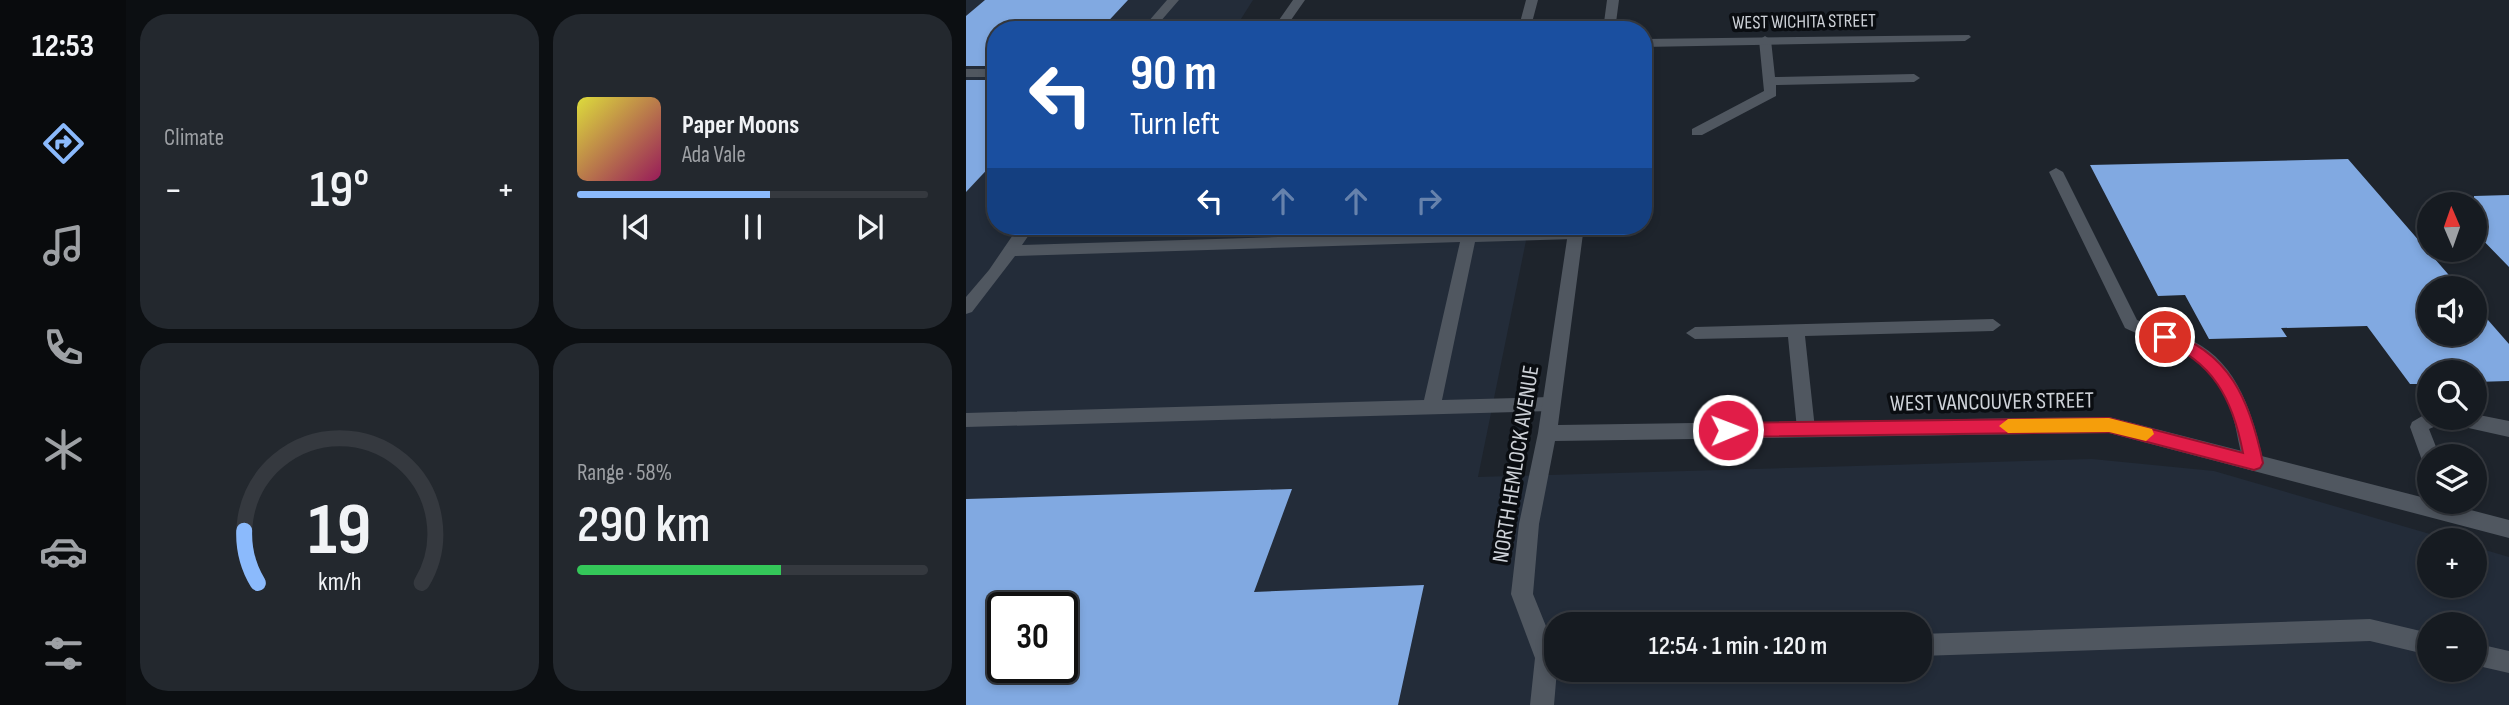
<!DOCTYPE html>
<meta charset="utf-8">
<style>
:root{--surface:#161b21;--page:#23282e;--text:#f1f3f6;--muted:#9ea1a5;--line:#35393f;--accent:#8bbafc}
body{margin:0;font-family:"Sofia Sans Condensed",sans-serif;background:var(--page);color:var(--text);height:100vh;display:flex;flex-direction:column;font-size:26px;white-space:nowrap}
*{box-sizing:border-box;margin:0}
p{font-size:23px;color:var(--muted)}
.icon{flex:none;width:38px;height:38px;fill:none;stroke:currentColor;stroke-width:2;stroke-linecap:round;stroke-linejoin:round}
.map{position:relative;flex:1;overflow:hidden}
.panel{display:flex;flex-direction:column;gap:14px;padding:14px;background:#0c0f12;width:840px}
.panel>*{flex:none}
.hud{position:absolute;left:21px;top:21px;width:665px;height:214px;border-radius:28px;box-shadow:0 4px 10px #0003,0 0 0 2px var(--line);background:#1a4fa0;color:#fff;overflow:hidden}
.needle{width:46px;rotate:358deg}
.tools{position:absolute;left:1451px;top:192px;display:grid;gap:14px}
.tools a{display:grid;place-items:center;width:70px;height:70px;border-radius:50%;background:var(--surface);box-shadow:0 4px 10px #0003,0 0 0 2px var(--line);font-size:35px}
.speed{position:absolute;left:21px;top:592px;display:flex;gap:14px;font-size:35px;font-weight:700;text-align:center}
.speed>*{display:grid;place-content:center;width:91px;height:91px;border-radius:50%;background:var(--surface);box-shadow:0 4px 10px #0003,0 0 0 2px var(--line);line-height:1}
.speed .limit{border:4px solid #111;border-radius:10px;background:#fff;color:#111}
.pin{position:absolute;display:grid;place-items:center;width:60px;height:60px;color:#fff;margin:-30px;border:4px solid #fff;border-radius:50%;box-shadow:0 2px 7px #0007}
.me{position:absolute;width:77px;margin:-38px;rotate:89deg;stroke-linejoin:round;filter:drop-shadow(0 0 5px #0008)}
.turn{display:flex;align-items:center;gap:24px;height:147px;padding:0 28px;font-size:32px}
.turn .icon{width:91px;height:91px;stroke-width:2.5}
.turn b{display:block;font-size:49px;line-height:60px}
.lanes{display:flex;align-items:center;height:66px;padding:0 28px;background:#0003;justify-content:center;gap:35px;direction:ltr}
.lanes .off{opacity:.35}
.big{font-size:52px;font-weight:600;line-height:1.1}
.panel .card{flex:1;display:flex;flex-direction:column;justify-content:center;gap:10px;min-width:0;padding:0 24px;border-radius:28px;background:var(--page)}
.panel .dial{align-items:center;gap:0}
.dial svg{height:182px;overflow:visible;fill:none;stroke:var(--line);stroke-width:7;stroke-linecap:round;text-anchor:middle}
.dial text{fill:var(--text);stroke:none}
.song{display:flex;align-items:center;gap:21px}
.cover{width:84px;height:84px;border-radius:10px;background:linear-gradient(135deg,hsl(60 70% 55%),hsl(330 70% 35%))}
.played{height:7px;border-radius:4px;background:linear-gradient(90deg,var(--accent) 55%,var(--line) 55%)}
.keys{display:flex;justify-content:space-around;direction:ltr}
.heat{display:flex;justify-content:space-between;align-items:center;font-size:38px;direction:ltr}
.charge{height:10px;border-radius:5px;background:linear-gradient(90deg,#34c759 58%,var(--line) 0)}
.panel .tiles{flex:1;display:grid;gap:14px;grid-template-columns:repeat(2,1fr)}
.trip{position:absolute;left:578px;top:612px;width:388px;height:70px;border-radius:28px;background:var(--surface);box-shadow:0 4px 10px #0003,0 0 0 2px var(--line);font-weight:600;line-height:70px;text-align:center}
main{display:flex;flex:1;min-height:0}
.tab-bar{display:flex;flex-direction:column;width:126px;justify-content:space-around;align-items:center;background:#090b0d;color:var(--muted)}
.tab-bar .icon{width:49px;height:49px}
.tab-bar .active{color:var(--accent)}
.tab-bar b{font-size:32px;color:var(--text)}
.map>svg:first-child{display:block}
.built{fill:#232c39;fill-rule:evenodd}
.building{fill:#81a9e1;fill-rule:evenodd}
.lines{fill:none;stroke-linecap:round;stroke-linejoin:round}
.lane{fill:#505760;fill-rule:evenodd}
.street{fill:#505760;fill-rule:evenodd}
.route{fill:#e11d48;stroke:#92132f;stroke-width:2}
.slow{fill:#f59e0b}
.labels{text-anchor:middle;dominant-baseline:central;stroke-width:7;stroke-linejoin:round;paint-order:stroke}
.far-street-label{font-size:19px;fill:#ced2d8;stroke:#0a0d11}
.street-label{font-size:23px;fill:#ced2d8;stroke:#0a0d11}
</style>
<main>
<nav class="tab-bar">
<b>12:53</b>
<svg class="icon active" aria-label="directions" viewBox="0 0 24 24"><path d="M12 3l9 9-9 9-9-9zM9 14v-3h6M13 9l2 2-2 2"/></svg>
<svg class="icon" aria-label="music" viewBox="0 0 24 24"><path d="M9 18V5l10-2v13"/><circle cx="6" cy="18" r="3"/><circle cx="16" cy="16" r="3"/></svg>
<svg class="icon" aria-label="phone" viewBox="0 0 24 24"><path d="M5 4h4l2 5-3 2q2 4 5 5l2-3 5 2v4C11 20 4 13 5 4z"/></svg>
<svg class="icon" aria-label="climate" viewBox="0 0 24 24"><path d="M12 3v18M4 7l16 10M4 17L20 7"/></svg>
<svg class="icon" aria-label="car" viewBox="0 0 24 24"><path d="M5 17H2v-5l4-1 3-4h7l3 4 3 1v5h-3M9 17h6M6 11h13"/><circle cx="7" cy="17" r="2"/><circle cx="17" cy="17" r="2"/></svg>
<svg class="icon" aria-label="filters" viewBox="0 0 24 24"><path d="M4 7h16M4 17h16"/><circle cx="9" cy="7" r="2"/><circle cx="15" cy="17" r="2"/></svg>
</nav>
<section class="panel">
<div class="tiles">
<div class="card"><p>Climate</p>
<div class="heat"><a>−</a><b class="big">19°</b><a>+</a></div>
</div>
<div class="card">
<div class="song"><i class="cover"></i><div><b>Paper Moons</b><p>Ada Vale</p></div></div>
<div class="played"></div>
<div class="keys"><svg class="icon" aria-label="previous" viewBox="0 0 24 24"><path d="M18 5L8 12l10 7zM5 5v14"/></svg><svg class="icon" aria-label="pause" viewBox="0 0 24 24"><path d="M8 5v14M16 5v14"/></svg><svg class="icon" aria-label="next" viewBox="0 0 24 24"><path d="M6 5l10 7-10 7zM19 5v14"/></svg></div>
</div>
<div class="card dial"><svg viewBox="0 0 100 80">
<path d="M14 69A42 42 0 1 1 86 69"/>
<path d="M14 69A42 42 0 0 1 8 46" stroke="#8bbafc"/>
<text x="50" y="56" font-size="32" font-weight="700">19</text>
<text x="50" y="72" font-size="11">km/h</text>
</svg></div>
<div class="card"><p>Range · 58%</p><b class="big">290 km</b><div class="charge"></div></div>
</div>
</section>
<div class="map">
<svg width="1543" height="705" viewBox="0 0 1543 705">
<rect width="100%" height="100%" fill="#1e242c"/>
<path class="built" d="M0 0H287L268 30H30V226H563L512 477 1126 459 1248 471 1488 541H1463V586H1508L1509 547 1543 557V705H0ZM37 607H96V667H37ZM590 625H954V670H590ZM1463 625H1508V670H1463Z"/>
<path class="building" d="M19 0H162L134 30H30V66H0V16Z
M0 80H30V160L0 192Z
M1382 159 1495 289H1463V334H1508V304L1543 344V381L1508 382V373H1463V384H1444L1401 326 1315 328 1321 337 1243 339 1219 295 1192 296 1124 165Z
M1543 195V267L1508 231V196Z
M326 489 288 592 458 585 432 705H0V499ZM37 607H96V667H37Z"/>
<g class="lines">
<path class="lane" d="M201 0H213L187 30H175Z
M327 0H339L318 30H306Z
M560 0H572L564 30H552Z
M799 36 805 40 809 77 948 74 954 78 948 82 810 85V96L736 135H726V129L798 91 793 40Z
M0 69H30V77H0Z
M1090 168 1097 172 1171 320C1189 328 1210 331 1227 341 1273 364 1287 416 1298 463L1295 469 1288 471 1281 469C1272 451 1272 430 1265 411 1243 350 1210 352 1159 328L1083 172Z
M53 226H69L56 245 503 231 613 230 616 234 608 239 509 242 476 400 584 397 591 399 593 404 591 409 584 411 0 427V413L458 400 494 242 49 256 6 312 0 314V297L23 270Z
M1027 319 1035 325 1027 331 839 336 849 429 847 434 840 437 833 434 831 429 822 337 729 339 720 333 729 327Z
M1463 412V418H1479L1477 423 1463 429 1474 457H1463V465L1457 463 1444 427 1446 422Z
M1508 414 1543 421V437L1489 425 1482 423 1480 418H1508Z
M1404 619 1463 633V655L1404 641 954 656V634Z
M1508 643 1543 651V673L1508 665Z"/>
<path class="street" d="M641 0H653L649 30H637Z
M1003 35 1005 37 999 41 677 47V39Z
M603 226H618L592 425 1143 417 1463 499V502H1474L1543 520V538L1143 433 589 441 573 524 567 594 590 651 591 670 588 705H564L569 658 545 594 553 524 572 433Z"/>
</g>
<path class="route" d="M1199 331C1264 351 1284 401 1297 463L1294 468 1288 470 1143 432 762 437 754 430 762 423 1143 418 1277 453C1267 400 1247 360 1194 341V333Z"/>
<path class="slow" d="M1143 418 1186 429 1188 434 1180 441 1143 432 1042 433 1033 426 1042 419Z"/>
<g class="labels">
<g class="far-street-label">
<text transform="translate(838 22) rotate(-1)">WEST WICHITA STREET</text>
</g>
<g class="street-label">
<text transform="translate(1026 402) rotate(-1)">WEST VANCOUVER STREET</text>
<text transform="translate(550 464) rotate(-81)">NORTH HEMLOCK AVENUE</text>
</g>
</g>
</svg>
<div class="tools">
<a><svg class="needle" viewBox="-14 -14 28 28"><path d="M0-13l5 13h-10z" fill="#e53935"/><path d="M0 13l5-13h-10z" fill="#9ea1a5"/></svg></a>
<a><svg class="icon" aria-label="sound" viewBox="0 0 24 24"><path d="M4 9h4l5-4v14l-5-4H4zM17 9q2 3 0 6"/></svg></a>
<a><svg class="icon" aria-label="search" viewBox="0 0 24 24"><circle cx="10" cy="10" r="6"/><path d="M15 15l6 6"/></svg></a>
<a><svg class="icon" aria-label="layers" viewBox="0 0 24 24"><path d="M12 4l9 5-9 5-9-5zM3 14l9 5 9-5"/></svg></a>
<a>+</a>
<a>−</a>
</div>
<div class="speed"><div class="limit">30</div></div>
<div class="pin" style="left:1199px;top:337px;background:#d93025"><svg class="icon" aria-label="arrive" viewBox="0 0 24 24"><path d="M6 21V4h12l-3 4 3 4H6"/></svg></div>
<svg class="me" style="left:762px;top:430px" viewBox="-20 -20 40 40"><circle r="17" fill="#e11d48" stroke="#fff" stroke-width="3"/><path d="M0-11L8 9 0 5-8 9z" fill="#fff"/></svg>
<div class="trip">12:54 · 1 min · 120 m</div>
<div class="hud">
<div class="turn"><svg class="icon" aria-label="left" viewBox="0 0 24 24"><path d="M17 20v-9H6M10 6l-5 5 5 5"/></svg><div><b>90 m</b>Turn left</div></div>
<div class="lanes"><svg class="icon" aria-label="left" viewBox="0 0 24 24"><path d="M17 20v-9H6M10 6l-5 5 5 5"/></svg><svg class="icon off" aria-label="ahead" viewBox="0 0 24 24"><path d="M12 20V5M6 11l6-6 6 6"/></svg><svg class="icon off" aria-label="ahead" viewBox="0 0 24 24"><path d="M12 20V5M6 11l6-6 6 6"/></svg><svg class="icon off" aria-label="right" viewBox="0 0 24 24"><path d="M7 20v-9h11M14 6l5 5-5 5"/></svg></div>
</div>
</div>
</main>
